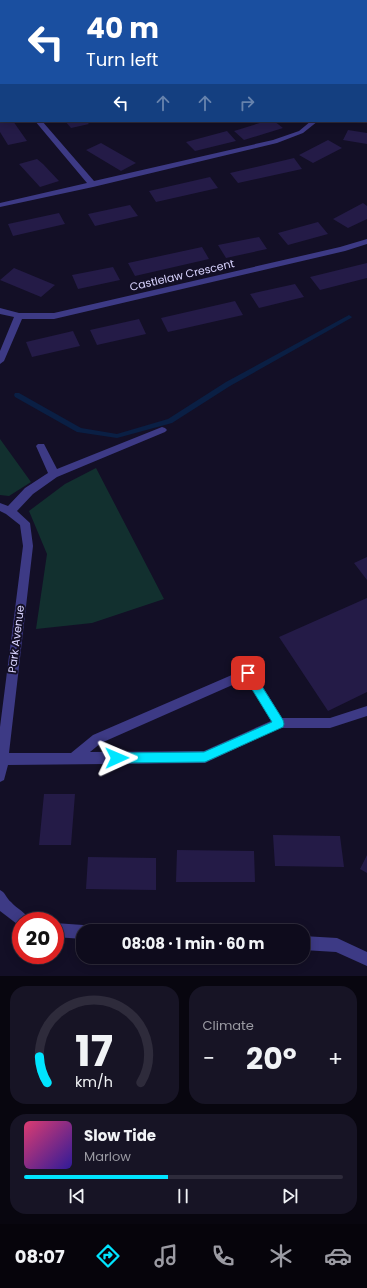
<!DOCTYPE html>
<meta charset="utf-8">
<style>
:root{--surface:#0e0b1c;--page:#171425;--text:#f1f3f6;--muted:#9b9ba3;--line:#2e2b3b;--accent:#00e5ff}
body{margin:0;font-family:Poppins,sans-serif;background:var(--page);color:var(--text);height:100vh;display:flex;flex-direction:column;font-size:15px;white-space:nowrap}
*{box-sizing:border-box;margin:0}
p{font-size:13px;color:var(--muted)}
.icon{flex:none;width:22px;height:22px;fill:none;stroke:currentColor;stroke-width:2;stroke-linecap:round;stroke-linejoin:round}
.map{position:relative;height:976px;overflow:hidden}
.drawer{display:flex;flex-direction:column;gap:10px;padding:10px;background:#08060f;flex:1}
.drawer>*{flex:none}
.top-card{position:absolute;left:0px;top:0px;width:367px;height:122px;box-shadow:0 2px 10px #0003,0 0 0 1px var(--line);background:#1a4fa0;color:#fff;overflow:hidden}
.speed{position:absolute;left:12px;top:912px;display:flex;gap:8px;font-size:20px;font-weight:700;text-align:center}
.speed>*{display:grid;place-content:center;width:52px;height:52px;border-radius:50%;background:var(--surface);box-shadow:0 2px 10px #0003,0 0 0 1px var(--line);line-height:1}
.speed .limit{border:6px solid #d22;background:#fff;color:#111}
.pin{position:absolute;display:grid;place-items:center;width:34px;height:34px;color:#fff;margin:-17px;border-radius:8px;box-shadow:0 2px 6px #0006}
.me{position:absolute;width:44px;margin:-22px;rotate:89deg;stroke-linejoin:round;filter:drop-shadow(0 0 3px #0008)}
.turn{display:flex;align-items:center;gap:14px;height:84px;padding:0 20px;font-size:18px}
.turn .icon{width:52px;height:52px;stroke-width:2.5}
.turn b{display:block;font-size:28px;line-height:34px}
.lanes{display:flex;align-items:center;height:38px;padding:0 20px;background:#0003;justify-content:center;gap:20px;direction:ltr}
.lanes .off{opacity:.35}
.big{font-size:30px;font-weight:700;line-height:1.1}
.drawer .widget{flex:1;display:flex;flex-direction:column;justify-content:center;gap:6px;min-width:0;padding:0 14px;border-radius:16px;background:var(--page)}
.drawer .dial{align-items:center;gap:0}
.dial svg{height:104px;overflow:visible;fill:none;stroke:var(--line);stroke-width:7;stroke-linecap:round;text-anchor:middle}
.dial text{fill:var(--text);stroke:none}
.song{display:flex;align-items:center;gap:12px}
.cover{width:48px;height:48px;border-radius:6px;background:linear-gradient(135deg,hsl(340 70% 55%),hsl(250 70% 35%))}
.played{height:4px;border-radius:2px;background:linear-gradient(90deg,var(--accent) 45%,var(--line) 45%)}
.keys{display:flex;justify-content:space-around;direction:ltr}
.heat{display:flex;justify-content:space-between;align-items:center;font-size:22px;direction:ltr}
.drawer .tiles{flex:1;display:grid;gap:10px;grid-template-columns:1fr 1fr}
.widget:last-child{grid-column:span 2}
.trip{position:absolute;left:76px;top:924px;width:234px;height:40px;border-radius:16px;background:var(--surface);box-shadow:0 2px 10px #0003,0 0 0 1px var(--line);font-weight:700;line-height:40px;text-align:center}
.menu{display:flex;height:64px;justify-content:space-around;align-items:center;background:#06040b;color:var(--muted)}
.menu .icon{width:28px;height:28px}
.menu .on{color:var(--accent)}
.menu b{font-size:18px;color:var(--text)}
.map>svg:first-child{display:block}
.green{fill:#12302f}
.lines{fill:none;stroke-linecap:round;stroke-linejoin:round}
.stream{fill:#0a1f44;fill-rule:evenodd}
.building{fill:#241b47}
.minor{fill:#3d3a85;fill-rule:evenodd}
.major{fill:#c25bff;fill-rule:evenodd}
.route{fill:#00e5ff;stroke:#0095a6}
.labels{text-anchor:middle;dominant-baseline:central;stroke-width:4;stroke-linejoin:round;paint-order:stroke}
.street-label{font-size:11px;fill:#d9d4ff;stroke:#130f26}
</style>
<div class="map">
<svg width="367" height="976" viewBox="0 0 367 976">
<rect width="100%" height="100%" fill="#130f26"/>
<path class="green" d="M0 439 31 482 9 496 0 495Z
M96 468 164 599 92 623 36 629 47 554 29 511 65 484Z"/>
<g class="lines">
<path class="stream" d="M349 315 352 317 351 318 230 386 172 423 117 438 77 432 15 397 14 395 15 393H19L81 428 117 434 168 419 226 382Z"/>
</g>
<path class="building" d="M13 121 27 141 8 145 0 132V122Z
M65 121H86L89 124 71 128Z
M266 121H274L283 128 244 140 234 131Z
M348 130 367 133V144L343 140Z
M227 131 236 141 195 151 186 142Z
M328 140 342 148 313 163 299 155Z
M101 143 136 163 121 171 86 150Z
M294 158 302 169 238 183 230 173Z
M37 159 43 164 59 181 40 187 19 164Z
M210 177 218 188 156 202 149 191Z
M363 203 367 206V219L348 228 333 219Z
M130 205 138 216 95 226 88 214Z
M59 213 65 224 13 236 8 224Z
M318 222 328 234 288 245 278 233Z
M259 237 267 249 226 258 218 245Z
M202 247 209 259 135 276 128 263Z
M367 263V278L320 290 310 277Z
M113 267 120 280 78 289 72 275Z
M14 268 55 285 41 297 0 280Z
M295 284 304 297 259 308 250 294Z
M235 301 243 315 168 332 161 318Z
M139 319 146 334 97 345 90 330Z
M73 331 80 346 32 357 26 342Z
M367 557V580L354 563Z
M367 598V692L328 711 279 637Z
M44 794H75L71 845H39Z
M273 835 340 836 344 867 275 866Z
M177 850 254 851 255 882H176Z
M367 855V873L360 869Z
M88 857 156 858V890L86 889Z"/>
<g class="lines">
<path class="minor" d="M366 10H367V14H366Z
M366 75H367L366 80Z
M366 97H367V101H366Z
M35 121H42L94 181 273 140 299 131 311 121H318L303 133 277 143 93 187 0 207V203L87 183Z
M367 239V244L345 251 54 319H22L4 361 0 364V351L14 317 0 314V308L19 313H54L340 247Z
M162 427 165 428 167 430 165 432 57 477 33 494 17 511 30 523 33 546 9 753H71L93 735 248 668 252 669 282 718H330L367 706V716L330 728H280L205 763 8 765 4 780 0 782V727L23 546 20 525 6 514 0 511V503L8 506 25 488 48 473 36 446 38 444H44L57 469ZM246 679 271 721 204 751 90 752 101 743Z
M0 890C6 893 6 898 11 902 17 909 26 912 30 921H21V927L0 911Z
M55 923 83 925 88 927 89 931H83V939L55 937Z
M303 936 337 938 367 952V966L336 952 303 950Z"/>
<path class="major" d="M0 50H1V54H0Z"/>
</g>
<path class="route" d="M248 668 251 669 283 720 284 724 283 727 205 762 117 763 113 762 111 758 113 755 117 753 204 752 272 722 242 673 244 669Z"/>
<g class="labels">
<g class="street-label">
<text transform="translate(182 275) rotate(-13)">Castlelaw Crescent</text>
<text transform="translate(16 639) rotate(-83)">Park Avenue</text>
</g>
</g>
</svg>
<div class="speed"><div class="limit">20</div></div>
<div class="pin" style="left:248px;top:673px;background:#d93025"><svg class="icon" aria-label="arrive" viewBox="0 0 24 24"><path d="M6 21V4h12l-3 4 3 4H6"/></svg></div>
<svg class="me" style="left:117px;top:758px" viewBox="-20 -20 40 40"><path d="M0-17L14 15 0 8-14 15z" fill="#00e5ff" stroke="#fff" stroke-width="4"/></svg>
<div class="trip">08:08 · 1 min · 60 m</div>
<div class="top-card">
<div class="turn"><svg class="icon" aria-label="left" viewBox="0 0 24 24"><path d="M17 20v-9H6M10 6l-5 5 5 5"/></svg><div><b>40 m</b>Turn left</div></div>
<div class="lanes"><svg class="icon" aria-label="left" viewBox="0 0 24 24"><path d="M17 20v-9H6M10 6l-5 5 5 5"/></svg><svg class="icon off" aria-label="ahead" viewBox="0 0 24 24"><path d="M12 20V5M6 11l6-6 6 6"/></svg><svg class="icon off" aria-label="ahead" viewBox="0 0 24 24"><path d="M12 20V5M6 11l6-6 6 6"/></svg><svg class="icon off" aria-label="right" viewBox="0 0 24 24"><path d="M7 20v-9h11M14 6l5 5-5 5"/></svg></div>
</div>
</div>
<section class="drawer">
<div class="tiles">
<div class="widget dial"><svg viewBox="0 0 100 80">
<path d="M14 69A42 42 0 1 1 86 69"/>
<path d="M14 69A42 42 0 0 1 8 49" stroke="#00e5ff"/>
<text x="50" y="56" font-size="32" font-weight="700">17</text>
<text x="50" y="72" font-size="11">km/h</text>
</svg></div>
<div class="widget"><p>Climate</p>
<div class="heat"><a>−</a><b class="big">20°</b><a>+</a></div>
</div>
<div class="widget">
<div class="song"><i class="cover"></i><div><b>Slow Tide</b><p>Marlow</p></div></div>
<div class="played"></div>
<div class="keys"><svg class="icon" aria-label="previous" viewBox="0 0 24 24"><path d="M18 5L8 12l10 7zM5 5v14"/></svg><svg class="icon" aria-label="pause" viewBox="0 0 24 24"><path d="M8 5v14M16 5v14"/></svg><svg class="icon" aria-label="next" viewBox="0 0 24 24"><path d="M6 5l10 7-10 7zM19 5v14"/></svg></div>
</div>
</div>
</section>
<nav class="menu">
<b>08:07</b>
<svg class="icon on" aria-label="directions" viewBox="0 0 24 24"><path d="M12 3l9 9-9 9-9-9zM9 14v-3h6M13 9l2 2-2 2"/></svg>
<svg class="icon" aria-label="music" viewBox="0 0 24 24"><path d="M9 18V5l10-2v13"/><circle cx="6" cy="18" r="3"/><circle cx="16" cy="16" r="3"/></svg>
<svg class="icon" aria-label="phone" viewBox="0 0 24 24"><path d="M5 4h4l2 5-3 2q2 4 5 5l2-3 5 2v4C11 20 4 13 5 4z"/></svg>
<svg class="icon" aria-label="climate" viewBox="0 0 24 24"><path d="M12 3v18M4 7l16 10M4 17L20 7"/></svg>
<svg class="icon" aria-label="car" viewBox="0 0 24 24"><path d="M5 17H2v-5l4-1 3-4h7l3 4 3 1v5h-3M9 17h6M6 11h13"/><circle cx="7" cy="17" r="2"/><circle cx="17" cy="17" r="2"/></svg>
</nav>
